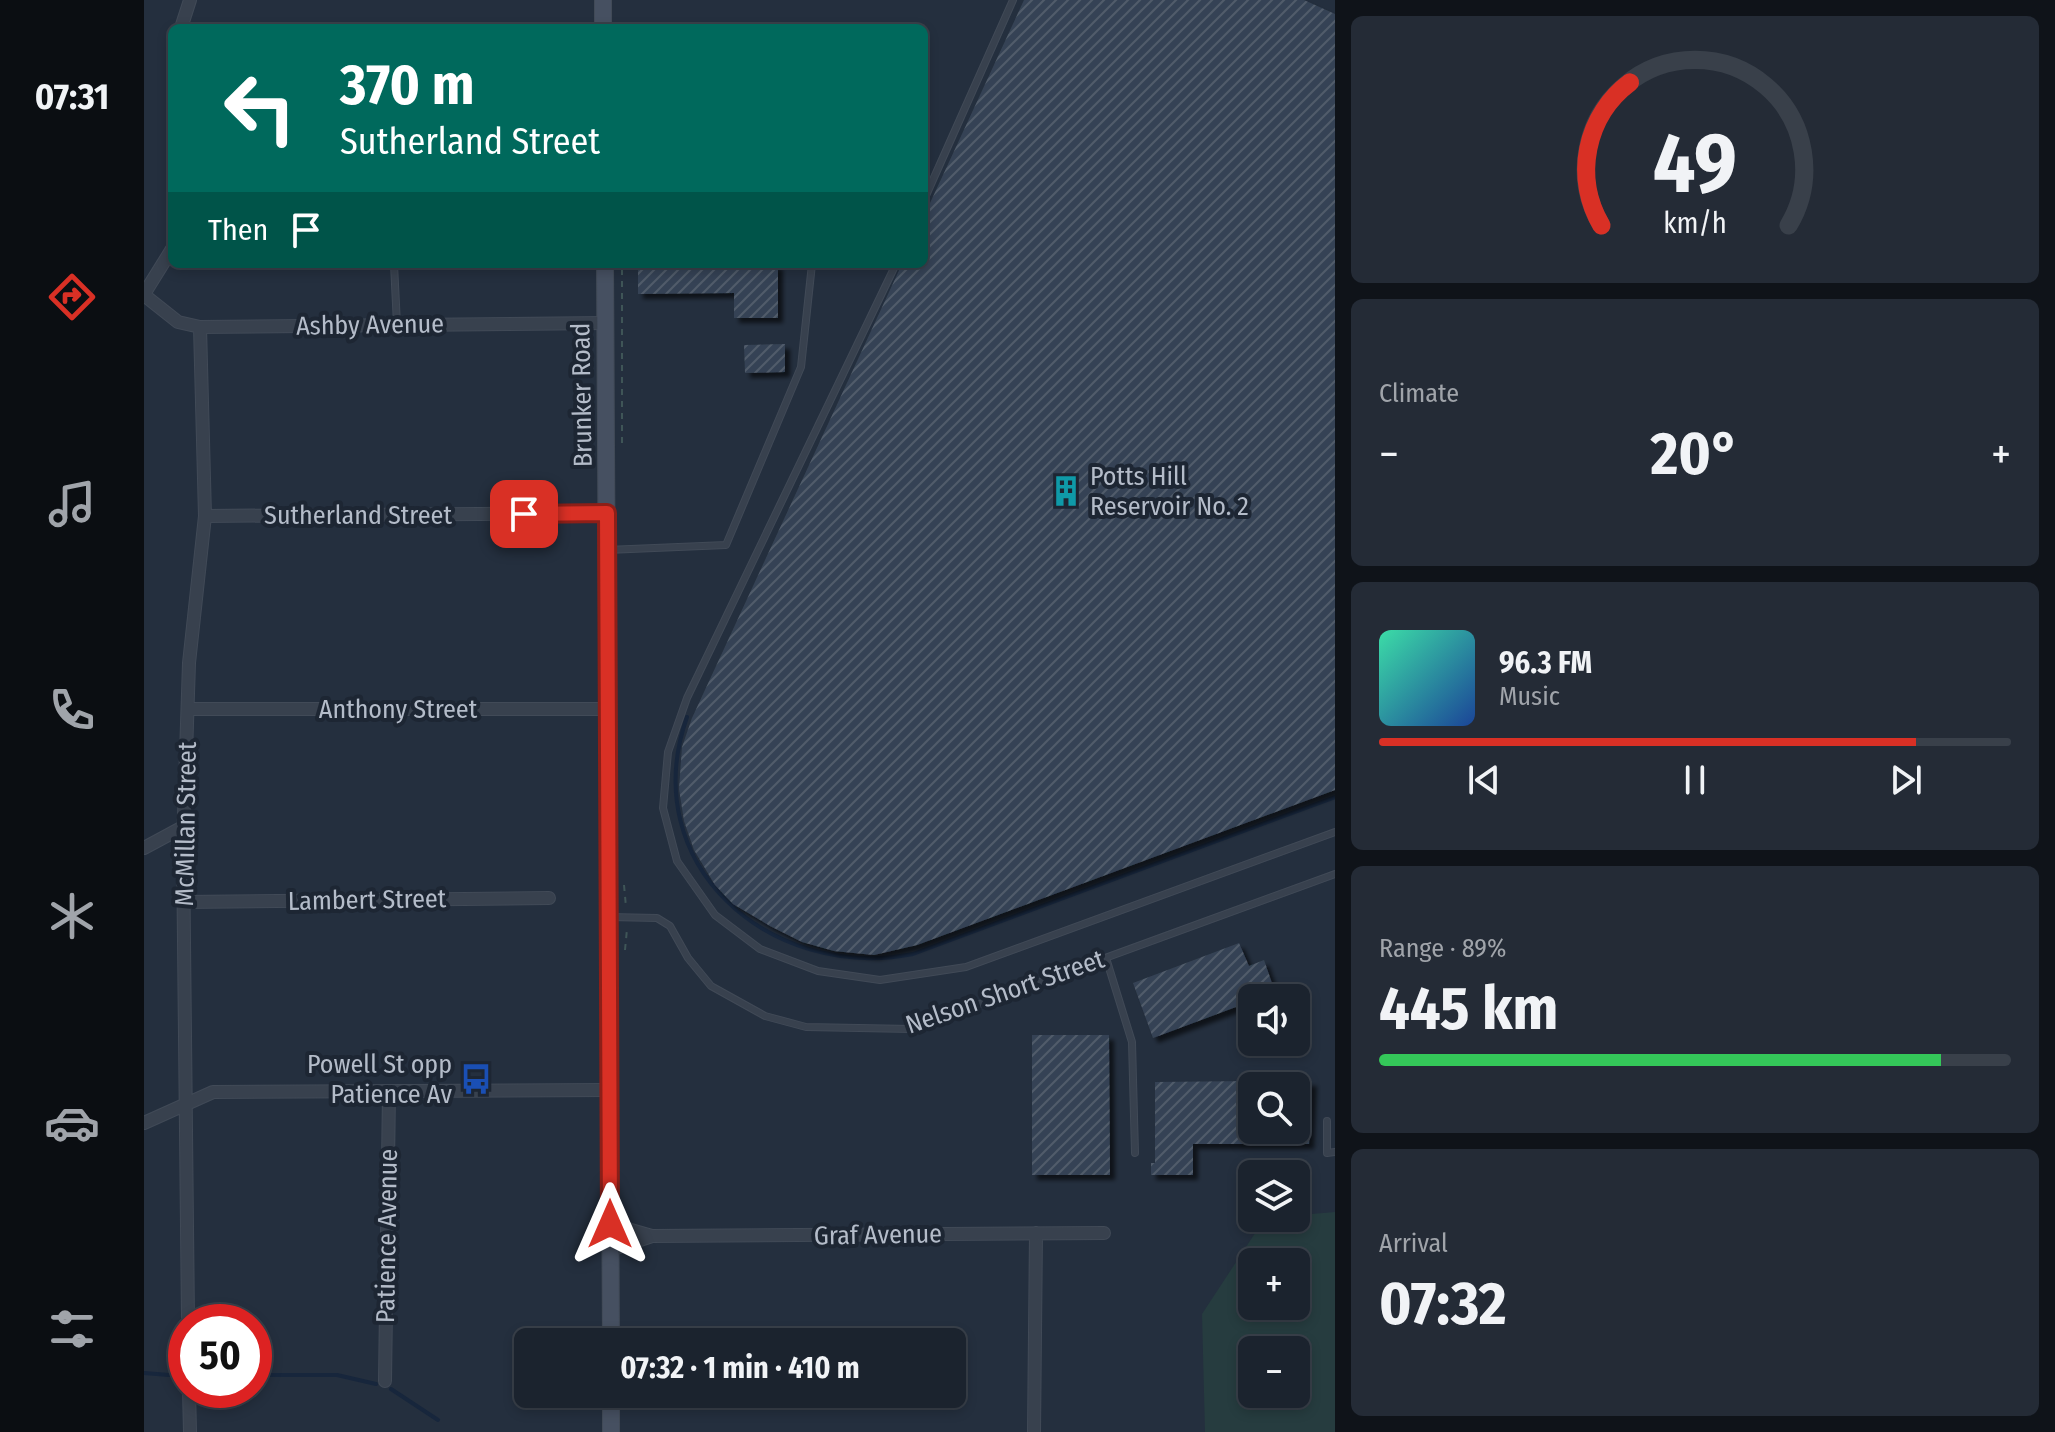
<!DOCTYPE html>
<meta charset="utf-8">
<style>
:root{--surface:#1b232e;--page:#242b36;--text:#f1f3f6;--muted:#a0a4aa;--line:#39404a;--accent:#d93025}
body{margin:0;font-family:"Fira Sans Condensed",sans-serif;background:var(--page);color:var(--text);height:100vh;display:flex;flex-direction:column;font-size:30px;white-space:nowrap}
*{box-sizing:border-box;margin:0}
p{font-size:26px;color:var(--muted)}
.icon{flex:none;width:44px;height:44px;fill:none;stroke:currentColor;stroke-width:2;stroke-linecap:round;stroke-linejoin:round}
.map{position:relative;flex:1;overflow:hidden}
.panel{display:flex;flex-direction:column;gap:16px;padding:16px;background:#0f1319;width:720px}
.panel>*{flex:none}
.banner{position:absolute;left:24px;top:24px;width:760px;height:244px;border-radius:12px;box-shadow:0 4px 12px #0003,0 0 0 2px var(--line);background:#00695c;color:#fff;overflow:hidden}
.controls{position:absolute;left:1094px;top:984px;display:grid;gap:16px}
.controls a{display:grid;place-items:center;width:72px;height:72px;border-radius:12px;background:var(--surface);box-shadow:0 4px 12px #0003,0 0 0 2px var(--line);font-size:40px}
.speed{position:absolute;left:24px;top:1304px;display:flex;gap:16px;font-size:40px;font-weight:700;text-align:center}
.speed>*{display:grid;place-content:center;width:104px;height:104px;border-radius:50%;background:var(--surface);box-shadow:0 4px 12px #0003,0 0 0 2px var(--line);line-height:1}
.speed .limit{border:12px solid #d22;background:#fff;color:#111}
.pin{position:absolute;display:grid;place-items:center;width:68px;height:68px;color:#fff;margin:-34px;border-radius:16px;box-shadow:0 4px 12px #0006}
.me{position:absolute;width:88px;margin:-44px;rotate:0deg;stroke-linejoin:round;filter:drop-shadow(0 0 6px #0008)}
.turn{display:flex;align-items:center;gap:28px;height:168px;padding:0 40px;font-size:36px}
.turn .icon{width:104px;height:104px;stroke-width:2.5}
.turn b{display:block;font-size:56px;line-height:68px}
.then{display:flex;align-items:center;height:76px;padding:0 40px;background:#0003;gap:16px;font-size:30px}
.big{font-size:60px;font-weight:700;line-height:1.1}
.panel .widget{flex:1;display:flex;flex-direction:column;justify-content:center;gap:12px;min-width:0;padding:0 28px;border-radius:12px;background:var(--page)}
.panel .dial{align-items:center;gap:0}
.dial svg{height:208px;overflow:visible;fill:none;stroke:var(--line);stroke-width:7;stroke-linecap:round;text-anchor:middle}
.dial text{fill:var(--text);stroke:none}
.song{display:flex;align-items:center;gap:24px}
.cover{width:96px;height:96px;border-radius:12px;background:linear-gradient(135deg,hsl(160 70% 55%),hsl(220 70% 35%))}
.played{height:8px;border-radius:4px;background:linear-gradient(90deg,var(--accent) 85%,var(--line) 85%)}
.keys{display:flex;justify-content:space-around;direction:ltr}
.heat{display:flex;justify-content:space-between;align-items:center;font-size:44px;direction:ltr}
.charge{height:12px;border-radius:6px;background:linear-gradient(90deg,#34c759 89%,var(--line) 0)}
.trip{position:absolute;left:370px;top:1328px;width:452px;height:80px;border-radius:12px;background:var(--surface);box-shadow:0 4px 12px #0003,0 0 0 2px var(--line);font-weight:700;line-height:80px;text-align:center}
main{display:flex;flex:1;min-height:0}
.tab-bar{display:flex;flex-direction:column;width:144px;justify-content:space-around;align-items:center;background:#0b0e12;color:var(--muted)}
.tab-bar .icon{width:56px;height:56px}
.tab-bar .current{color:var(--accent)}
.tab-bar b{font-size:36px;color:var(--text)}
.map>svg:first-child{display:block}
.pitch{fill:#263c3f;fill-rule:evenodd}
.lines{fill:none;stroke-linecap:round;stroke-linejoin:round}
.stream{stroke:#17263c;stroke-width:4}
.building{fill:url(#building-hatch);filter:url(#shadow)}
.lane-casing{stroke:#414a57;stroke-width:8}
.street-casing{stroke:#414a57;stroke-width:14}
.secondary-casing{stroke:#414a57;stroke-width:18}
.path{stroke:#3f5557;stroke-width:2;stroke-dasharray:6 6;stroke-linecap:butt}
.lane{stroke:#38414e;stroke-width:6}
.street{stroke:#38414e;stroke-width:12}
.secondary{stroke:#465061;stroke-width:16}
.route-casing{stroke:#8d1f18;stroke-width:20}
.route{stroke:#d93025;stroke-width:14}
.labels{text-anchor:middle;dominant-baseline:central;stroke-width:8;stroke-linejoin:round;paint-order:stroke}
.street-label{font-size:26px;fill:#b4bcc9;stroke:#1d2633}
.poi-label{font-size:26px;fill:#b4bcc9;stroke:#1d2633;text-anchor:start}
</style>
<main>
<nav class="tab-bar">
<b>07:31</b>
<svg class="icon current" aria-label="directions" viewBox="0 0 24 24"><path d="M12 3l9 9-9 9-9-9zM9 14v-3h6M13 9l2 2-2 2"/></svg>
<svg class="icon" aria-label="music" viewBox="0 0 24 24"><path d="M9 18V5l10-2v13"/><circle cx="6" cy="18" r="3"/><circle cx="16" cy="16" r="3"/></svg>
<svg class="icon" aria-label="phone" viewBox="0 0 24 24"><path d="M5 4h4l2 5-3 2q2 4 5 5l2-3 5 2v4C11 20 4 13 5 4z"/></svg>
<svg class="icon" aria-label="climate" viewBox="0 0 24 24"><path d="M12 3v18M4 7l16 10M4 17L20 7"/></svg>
<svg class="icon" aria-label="car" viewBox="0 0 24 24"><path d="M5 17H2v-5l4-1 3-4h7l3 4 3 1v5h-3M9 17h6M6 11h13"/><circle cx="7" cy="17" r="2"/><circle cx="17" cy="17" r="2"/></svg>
<svg class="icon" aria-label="filters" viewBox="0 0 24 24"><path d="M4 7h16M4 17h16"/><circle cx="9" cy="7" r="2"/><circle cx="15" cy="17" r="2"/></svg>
</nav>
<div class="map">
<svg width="1191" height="1432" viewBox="0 0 1191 1432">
<defs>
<pattern id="building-hatch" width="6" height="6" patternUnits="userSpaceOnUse" patternTransform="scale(2)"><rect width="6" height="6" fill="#364354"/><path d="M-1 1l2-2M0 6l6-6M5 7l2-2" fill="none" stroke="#515c6b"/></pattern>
<filter id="shadow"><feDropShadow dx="5" dy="5" stdDeviation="2" flood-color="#0009"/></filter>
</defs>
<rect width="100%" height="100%" fill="#242f3e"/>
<path class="pitch" d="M1191 1212V1432H1061L1058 1314 1121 1218ZM1108 1262H1152V1306H1108ZM1108 1350H1152V1394H1108Z"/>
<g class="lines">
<path class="stream" d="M543 717C491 864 626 982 769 954L1191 797
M0 1373 25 1375
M110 1375H193L232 1384
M247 1389 294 1420"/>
</g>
<path class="building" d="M880 0H1160L1191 14V790L773 945 730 955 690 951 658 942 626 926 589 904 571 885 550 850 540 821 535 789 538 747 548 718 758 264H780V216Z
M494 264H634V318H590V293L494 294Z
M641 344V372L601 373 600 345Z
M1095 943 1105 966 1120 960 1131 992 1108 998V1001L1009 1038 989 983Z
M888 1035H965L966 1175H888Z
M1108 1081V1130H1152V1081H1168L1165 1144H1049V1175H1007V1163H1011V1082Z"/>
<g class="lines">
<defs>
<path id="lane" d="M780 200 869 0
M250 264 253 325
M752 264 543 698 524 752 519 808 533 861 571 915 616 949 674 971 736 980 822 967 1191 832
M463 550 582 545 657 367 668 264
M465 917 513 918 526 926 544 958 567 986 621 1016 662 1027 767 1029 1191 874
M962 958 988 1042 991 1153
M1183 1121V1153L1191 1152"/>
<path id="street" d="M37 28 46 0
M0 294 28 249
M0 295 34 322 56 327 461 323
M61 516 463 513
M45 709H463
M0 848 39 827
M40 902 405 898
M0 1123 69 1092 465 1090
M466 1224 508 1236 960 1233
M466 1250 508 1236
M44 1322 39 846 45 663 61 516 56 327
M241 1381 245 1092
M45 1390 46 1432
M890 1432 892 1233"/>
<path id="secondary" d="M459 0V28
M461 264 467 1342
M467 1394V1432"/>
</defs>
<use href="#lane" class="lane-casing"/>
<use href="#street" class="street-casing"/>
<use href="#secondary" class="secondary-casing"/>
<path class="path" d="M478 443V264
M480 885 482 907
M481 950 483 929"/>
<use href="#lane" class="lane"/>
<use href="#street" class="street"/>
<use href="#secondary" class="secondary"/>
</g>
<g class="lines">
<defs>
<path id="route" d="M380 514 463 513 466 1224"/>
</defs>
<use href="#route" class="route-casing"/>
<use href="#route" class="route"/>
</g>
<defs>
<symbol id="building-bare" viewBox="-9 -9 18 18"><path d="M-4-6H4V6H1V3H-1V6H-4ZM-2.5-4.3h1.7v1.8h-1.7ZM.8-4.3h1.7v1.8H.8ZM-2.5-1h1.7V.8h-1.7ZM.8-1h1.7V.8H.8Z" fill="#0f9aa8" stroke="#1d2633" stroke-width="2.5" paint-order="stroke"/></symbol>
<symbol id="bus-bare" viewBox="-9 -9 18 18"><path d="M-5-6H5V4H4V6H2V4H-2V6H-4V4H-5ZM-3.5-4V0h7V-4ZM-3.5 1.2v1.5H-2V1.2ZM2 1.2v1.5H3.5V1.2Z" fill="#1a4fb4" stroke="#1d2633" stroke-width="2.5" paint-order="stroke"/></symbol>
</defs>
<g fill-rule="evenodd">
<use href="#building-bare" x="900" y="469" width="44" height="44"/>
<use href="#bus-bare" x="310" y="1057" width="44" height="44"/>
</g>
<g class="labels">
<g class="street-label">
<text transform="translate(226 325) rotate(-1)">Ashby Avenue</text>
<text transform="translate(438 395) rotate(-91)">Brunker Road</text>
<text x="214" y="515">Sutherland Street</text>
<text x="254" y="709">Anthony Street</text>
<text transform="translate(42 824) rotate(-89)">McMillan Street</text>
<text transform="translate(223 900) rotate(-1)">Lambert Street</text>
<text transform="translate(861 992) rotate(-19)">Nelson Short Street</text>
<text transform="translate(734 1235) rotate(-1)">Graf Avenue</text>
<text transform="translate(243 1236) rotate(-89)">Patience Avenue</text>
</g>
<g class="poi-label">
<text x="946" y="476">Potts Hill<tspan x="946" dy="30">Reservoir No. 2</tspan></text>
<text x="308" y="1064" text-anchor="end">Powell St opp<tspan x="308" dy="30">Patience Av</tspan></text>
</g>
</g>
</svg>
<div class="controls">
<a><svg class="icon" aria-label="sound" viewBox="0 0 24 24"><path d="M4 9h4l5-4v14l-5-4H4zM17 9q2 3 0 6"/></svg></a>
<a><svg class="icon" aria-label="search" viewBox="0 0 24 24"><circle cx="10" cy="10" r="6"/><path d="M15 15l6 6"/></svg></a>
<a><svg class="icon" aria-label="layers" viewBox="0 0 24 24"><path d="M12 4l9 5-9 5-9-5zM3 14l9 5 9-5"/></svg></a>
<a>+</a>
<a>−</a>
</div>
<div class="speed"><div class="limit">50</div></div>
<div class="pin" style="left:380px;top:514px;background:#d93025"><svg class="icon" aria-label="arrive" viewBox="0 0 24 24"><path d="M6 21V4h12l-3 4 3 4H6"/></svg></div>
<svg class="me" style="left:466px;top:1224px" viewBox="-20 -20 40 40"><path d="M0-17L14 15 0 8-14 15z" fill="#d93025" stroke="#fff" stroke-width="4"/></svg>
<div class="trip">07:32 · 1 min · 410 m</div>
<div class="banner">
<div class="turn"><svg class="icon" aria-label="left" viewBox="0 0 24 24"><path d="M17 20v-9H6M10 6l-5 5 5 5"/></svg><div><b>370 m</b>Sutherland Street</div></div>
<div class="then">Then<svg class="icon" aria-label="arrive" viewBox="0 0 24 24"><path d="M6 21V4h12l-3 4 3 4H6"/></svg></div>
</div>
</div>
<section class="panel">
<div class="widget dial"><svg viewBox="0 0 100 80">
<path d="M14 69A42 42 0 1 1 86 69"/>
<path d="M14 69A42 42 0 0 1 25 14" stroke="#d93025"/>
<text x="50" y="56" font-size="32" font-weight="700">49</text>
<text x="50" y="72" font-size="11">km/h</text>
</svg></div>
<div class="widget"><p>Climate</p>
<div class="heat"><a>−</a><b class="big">20°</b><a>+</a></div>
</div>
<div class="widget">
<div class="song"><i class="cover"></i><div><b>96.3 FM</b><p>Music</p></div></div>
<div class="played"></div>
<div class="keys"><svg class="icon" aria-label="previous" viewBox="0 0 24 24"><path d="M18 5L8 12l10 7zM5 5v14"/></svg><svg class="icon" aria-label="pause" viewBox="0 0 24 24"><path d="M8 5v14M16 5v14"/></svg><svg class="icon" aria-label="next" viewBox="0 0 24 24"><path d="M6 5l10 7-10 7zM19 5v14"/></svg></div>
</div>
<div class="widget"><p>Range · 89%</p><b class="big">445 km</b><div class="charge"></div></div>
<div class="widget"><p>Arrival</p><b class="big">07:32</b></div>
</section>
</main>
